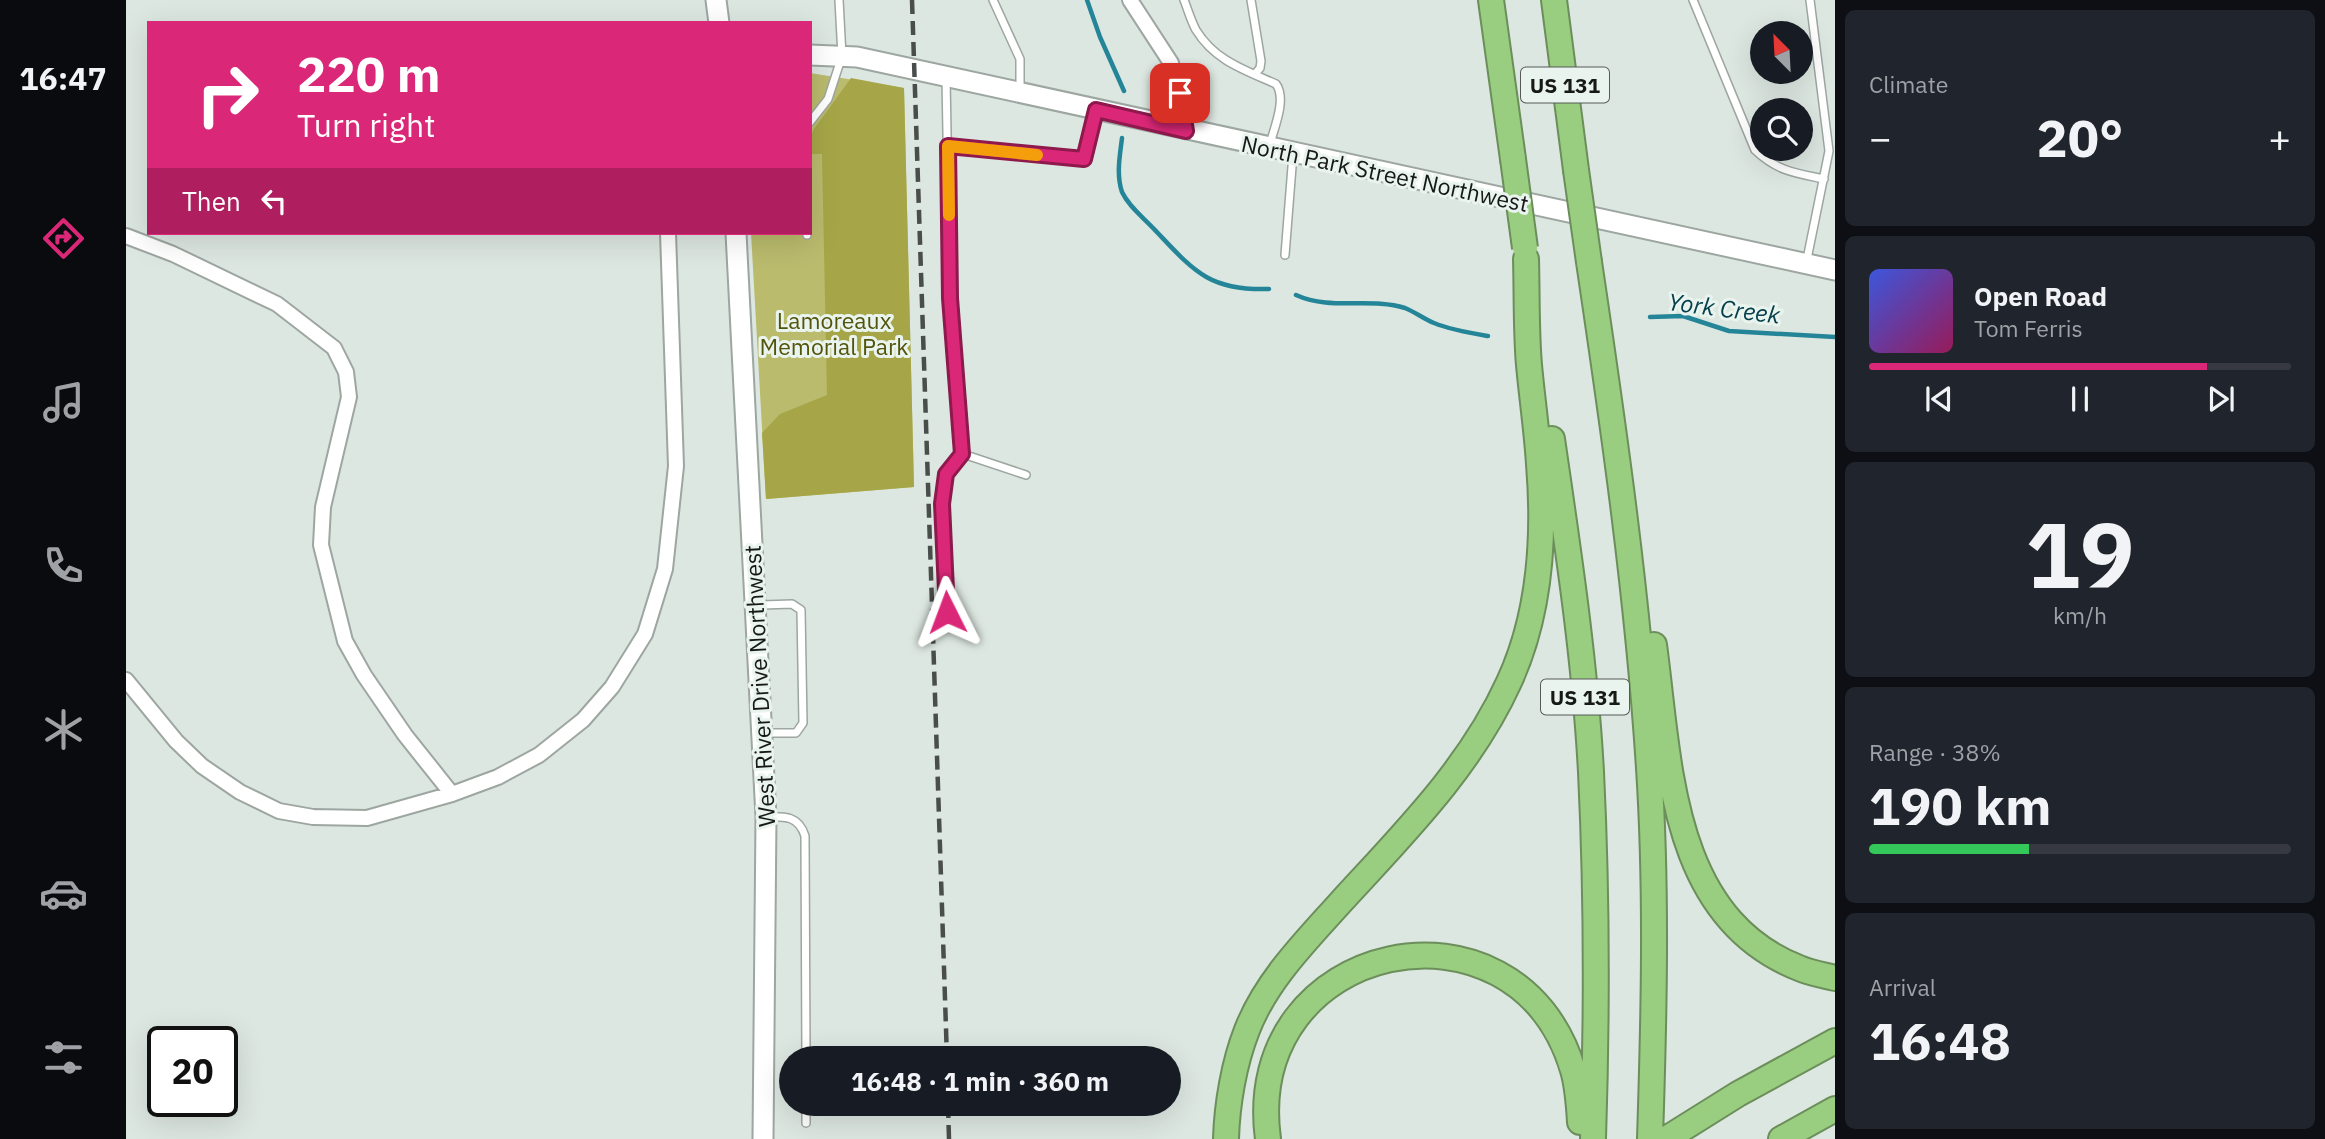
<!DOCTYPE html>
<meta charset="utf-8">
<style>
:root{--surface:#171b24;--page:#20242c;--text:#f1f3f6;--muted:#9ea1a6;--line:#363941;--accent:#db2777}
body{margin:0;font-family:"IBM Plex Sans",sans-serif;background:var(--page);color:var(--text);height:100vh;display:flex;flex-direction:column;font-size:26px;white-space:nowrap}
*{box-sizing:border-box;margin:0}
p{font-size:23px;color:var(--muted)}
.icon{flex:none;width:38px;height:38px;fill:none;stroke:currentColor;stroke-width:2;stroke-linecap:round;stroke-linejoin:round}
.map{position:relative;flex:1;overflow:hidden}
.drawer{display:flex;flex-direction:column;gap:10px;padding:10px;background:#0d0f14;width:490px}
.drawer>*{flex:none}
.guide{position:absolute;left:21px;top:21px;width:665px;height:214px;border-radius:0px;box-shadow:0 7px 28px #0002;background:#db2777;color:#fff;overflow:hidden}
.needle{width:46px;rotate:336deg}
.tools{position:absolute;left:1624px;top:21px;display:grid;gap:14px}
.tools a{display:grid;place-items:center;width:63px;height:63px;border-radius:50%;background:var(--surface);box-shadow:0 7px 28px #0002;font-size:35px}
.speed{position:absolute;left:21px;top:1026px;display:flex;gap:14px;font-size:35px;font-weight:700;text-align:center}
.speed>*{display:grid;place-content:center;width:91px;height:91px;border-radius:50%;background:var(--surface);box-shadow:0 7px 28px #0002;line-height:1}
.speed .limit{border:4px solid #111;border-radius:10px;background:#fff;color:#111}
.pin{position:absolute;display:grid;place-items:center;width:60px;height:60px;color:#fff;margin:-30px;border-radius:14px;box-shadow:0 4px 10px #0006}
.me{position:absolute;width:77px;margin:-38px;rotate:357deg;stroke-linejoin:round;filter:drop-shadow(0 0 5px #0008)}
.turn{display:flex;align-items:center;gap:24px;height:147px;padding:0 35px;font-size:32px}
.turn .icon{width:91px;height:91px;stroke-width:2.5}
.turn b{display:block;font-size:49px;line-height:60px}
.then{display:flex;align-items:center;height:66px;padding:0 35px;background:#0003;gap:14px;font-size:26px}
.big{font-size:52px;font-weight:700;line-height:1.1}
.drawer .card{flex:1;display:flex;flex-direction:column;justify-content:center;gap:10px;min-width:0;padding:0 24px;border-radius:10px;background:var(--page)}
.drawer .dial{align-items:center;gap:0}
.dial b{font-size:91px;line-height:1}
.song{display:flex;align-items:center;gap:21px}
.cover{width:84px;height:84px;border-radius:10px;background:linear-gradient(135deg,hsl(230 70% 55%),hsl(330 70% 35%))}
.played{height:7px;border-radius:4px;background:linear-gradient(90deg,var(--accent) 80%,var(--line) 80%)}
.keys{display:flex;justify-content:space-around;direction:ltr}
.heat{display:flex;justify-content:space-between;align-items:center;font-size:38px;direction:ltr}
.charge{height:10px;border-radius:5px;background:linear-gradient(90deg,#34c759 38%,var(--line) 0)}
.trip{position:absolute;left:653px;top:1046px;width:402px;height:70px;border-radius:35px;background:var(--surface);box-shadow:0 7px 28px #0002;font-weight:700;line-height:70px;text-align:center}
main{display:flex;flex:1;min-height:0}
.dock{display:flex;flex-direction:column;width:126px;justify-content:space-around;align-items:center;background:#090b0e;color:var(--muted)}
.dock .icon{width:49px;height:49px}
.dock .current{color:var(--accent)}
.dock b{font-size:32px;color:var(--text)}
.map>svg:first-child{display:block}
.green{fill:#babb6d}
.forest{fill:#a6a648}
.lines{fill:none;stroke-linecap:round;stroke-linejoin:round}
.stream{stroke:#258598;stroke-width:4.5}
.lane-casing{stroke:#9da6a1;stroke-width:10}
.street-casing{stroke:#9da6a1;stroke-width:18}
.secondary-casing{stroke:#9da6a1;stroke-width:23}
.highway-casing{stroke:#6b8e5b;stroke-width:28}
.lane{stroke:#fff;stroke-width:7}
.street{stroke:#fff;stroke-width:14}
.secondary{stroke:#fff;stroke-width:19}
.highway{stroke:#99cd80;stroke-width:24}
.rail{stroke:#494e4b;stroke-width:4.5;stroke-dasharray:14 7;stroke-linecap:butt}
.highway-bridge-casing{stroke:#6b8e5b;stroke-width:28;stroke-linecap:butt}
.highway-bridge{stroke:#99cd80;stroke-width:24}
.route-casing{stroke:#8e194d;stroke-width:18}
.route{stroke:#db2777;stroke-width:12}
.slow{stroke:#f59e0b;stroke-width:12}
.labels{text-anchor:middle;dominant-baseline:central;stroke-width:6;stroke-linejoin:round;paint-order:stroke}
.shield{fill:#eaf4ef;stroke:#565b58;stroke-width:2}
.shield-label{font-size:21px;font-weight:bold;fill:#161917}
.street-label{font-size:23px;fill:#161917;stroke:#eaf4ef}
.park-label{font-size:23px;fill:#53530a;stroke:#eaf4ef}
.water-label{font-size:24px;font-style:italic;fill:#05404c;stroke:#eaf4ef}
</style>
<main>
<nav class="dock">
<b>16:47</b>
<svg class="icon current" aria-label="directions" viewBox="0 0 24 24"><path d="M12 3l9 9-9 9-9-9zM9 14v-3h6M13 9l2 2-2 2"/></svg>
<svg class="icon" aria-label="music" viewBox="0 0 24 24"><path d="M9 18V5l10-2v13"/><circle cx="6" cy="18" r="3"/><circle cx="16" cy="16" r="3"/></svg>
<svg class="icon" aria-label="phone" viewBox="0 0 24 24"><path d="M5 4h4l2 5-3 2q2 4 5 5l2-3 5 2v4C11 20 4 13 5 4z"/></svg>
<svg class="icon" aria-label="climate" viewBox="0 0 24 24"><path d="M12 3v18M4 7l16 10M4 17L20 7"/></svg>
<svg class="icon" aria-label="car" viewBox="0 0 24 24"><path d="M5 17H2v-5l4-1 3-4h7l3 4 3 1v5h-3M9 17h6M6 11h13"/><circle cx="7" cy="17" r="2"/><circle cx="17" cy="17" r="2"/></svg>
<svg class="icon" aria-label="filters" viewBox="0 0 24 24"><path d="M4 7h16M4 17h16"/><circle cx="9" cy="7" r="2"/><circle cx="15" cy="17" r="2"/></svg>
</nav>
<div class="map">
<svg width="1709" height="1139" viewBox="0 0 1709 1139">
<rect width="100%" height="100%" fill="#dde7e1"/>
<path class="green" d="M684 73 778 88 788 487 640 499 625 233H684Z"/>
<path class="forest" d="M725 78 778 88 788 487 640 499 636 433 654 414 701 395 696 154H684V139L688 129Z"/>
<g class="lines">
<path class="stream" d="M961 0 974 37 998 91
M996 138C994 155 990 174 996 192 1003 207 1017 217 1028 229 1067 270 1082 291 1143 289
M1170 295C1205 311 1244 297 1279 308 1289 312 1298 319 1308 323 1325 330 1344 333 1362 336
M1524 317 1557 316 1603 331 1709 337"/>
<defs>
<path id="lane" d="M867 0 894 59V91
M1058 0C1062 10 1065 21 1070 30 1089 61 1119 70 1150 84 1161 99 1148 128 1144 144
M1125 0 1135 61 1134 68 1129 74
M1567 0 1629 150C1651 171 1669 173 1698 179
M820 78 824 298 837 454 900 475
M684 122 702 99 716 56 713 0
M822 146 958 159 969 111
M681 233V235
M1159 255 1167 154
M1680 264 1703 151 1684 0
M632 605 666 604 675 610 677 723 670 733H636
M821 612 816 504 820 474 837 454
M640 817C659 816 673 816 679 836L680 1059
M680 1104V1123"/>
<path id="street" d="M1004 0 1045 63 1058 111 1061 131
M0 236 47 254 151 304 208 348 220 372 223 397 197 507 195 545 219 641 238 675 279 735 326 794
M0 680 50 741 76 766 114 792 153 811 187 817 241 818 326 794 372 777 413 755 457 720 486 687 519 634 539 569 550 466 542 233"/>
<path id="secondary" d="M590 0 593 23
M684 55 731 57 1709 270
M610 233 640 817 637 1139"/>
<path id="highway" d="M1365 0 1387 159
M1428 0 1450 170
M1463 262C1488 430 1512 598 1523 768 1531 891 1528 1015 1524 1139
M1426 439C1442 549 1459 660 1465 772 1471 894 1471 1017 1467 1139
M1528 645C1544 762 1543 917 1673 968 1684 973 1697 975 1709 978
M1100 1139C1101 1104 1108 1063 1121 1030 1140 981 1179 942 1214 903 1277 834 1344 768 1383 682 1414 615 1419 537 1413 464 1411 431 1406 398 1403 365 1400 330 1401 294 1400 259
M1142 1139C1115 940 1391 882 1447 1070 1452 1087 1453 1105 1454 1122
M1540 1139 1612 1094 1709 1041
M1655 1139 1709 1109"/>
</defs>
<use href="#lane" class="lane-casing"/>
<use href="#street" class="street-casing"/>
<use href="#secondary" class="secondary-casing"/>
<use href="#highway" class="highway-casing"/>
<use href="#lane" class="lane"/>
<use href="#street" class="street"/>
<use href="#secondary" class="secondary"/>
<use href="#highway" class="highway"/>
<path class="rail" d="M786 0 821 1059
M822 1104 823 1139"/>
<defs>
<path id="highway-bridge" d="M1387 159 1399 248
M1450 170 1463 262"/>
</defs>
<use href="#highway-bridge" class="highway-bridge-casing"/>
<use href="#highway-bridge" class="highway-bridge"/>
</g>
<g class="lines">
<defs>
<path id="route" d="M821 612 816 504 820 474 836 454 824 298 822 146 958 159 970 110 1060 131 1054 93"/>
</defs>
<use href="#route" class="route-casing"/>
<use href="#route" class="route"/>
<path class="slow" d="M823 215 822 146 911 155"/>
</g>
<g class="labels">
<g class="shield">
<rect x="1395" y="67.5" width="88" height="35" rx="5"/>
<rect x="1415" y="679.5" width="88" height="35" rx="5"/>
</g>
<g class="shield-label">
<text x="1439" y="85">US 131</text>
<text x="1459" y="697">US 131</text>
</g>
<g class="street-label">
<text transform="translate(1259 173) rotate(12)">North Park Street Northwest</text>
<text transform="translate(633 686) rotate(-93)">West River Drive Northwest</text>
</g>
<g class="park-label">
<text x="708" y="320">Lamoreaux<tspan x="708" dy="26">Memorial Park</tspan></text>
</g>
<g class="water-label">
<text transform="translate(1598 308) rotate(7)">York Creek</text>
</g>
</g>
</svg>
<div class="tools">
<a><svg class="needle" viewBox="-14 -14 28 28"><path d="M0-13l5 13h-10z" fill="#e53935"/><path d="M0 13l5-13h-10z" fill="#9ea1a6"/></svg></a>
<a><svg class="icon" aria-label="search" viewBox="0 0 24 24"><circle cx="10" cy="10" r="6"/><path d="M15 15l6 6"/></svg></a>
</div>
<div class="speed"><div class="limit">20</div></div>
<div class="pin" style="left:1054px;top:93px;background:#d93025"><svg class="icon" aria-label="arrive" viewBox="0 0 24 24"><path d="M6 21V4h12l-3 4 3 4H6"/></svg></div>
<svg class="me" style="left:821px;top:612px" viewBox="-20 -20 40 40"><path d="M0-17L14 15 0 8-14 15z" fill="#db2777" stroke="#fff" stroke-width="4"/></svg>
<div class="trip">16:48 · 1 min · 360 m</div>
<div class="guide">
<div class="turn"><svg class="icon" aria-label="right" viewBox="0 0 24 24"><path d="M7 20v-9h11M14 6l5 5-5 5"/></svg><div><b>220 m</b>Turn right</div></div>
<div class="then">Then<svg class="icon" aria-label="left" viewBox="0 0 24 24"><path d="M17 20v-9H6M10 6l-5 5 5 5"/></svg></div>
</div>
</div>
<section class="drawer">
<div class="card"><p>Climate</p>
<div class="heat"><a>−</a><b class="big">20°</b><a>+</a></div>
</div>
<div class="card">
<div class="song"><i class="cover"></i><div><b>Open Road</b><p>Tom Ferris</p></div></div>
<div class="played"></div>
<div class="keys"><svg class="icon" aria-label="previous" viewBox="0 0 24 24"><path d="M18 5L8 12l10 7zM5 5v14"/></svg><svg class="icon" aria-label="pause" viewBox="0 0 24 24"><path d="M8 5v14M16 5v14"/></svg><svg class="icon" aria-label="next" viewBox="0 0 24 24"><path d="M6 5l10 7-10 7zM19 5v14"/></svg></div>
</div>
<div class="card dial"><b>19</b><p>km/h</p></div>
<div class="card"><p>Range · 38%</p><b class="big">190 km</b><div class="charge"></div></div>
<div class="card"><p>Arrival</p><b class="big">16:48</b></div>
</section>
</main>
